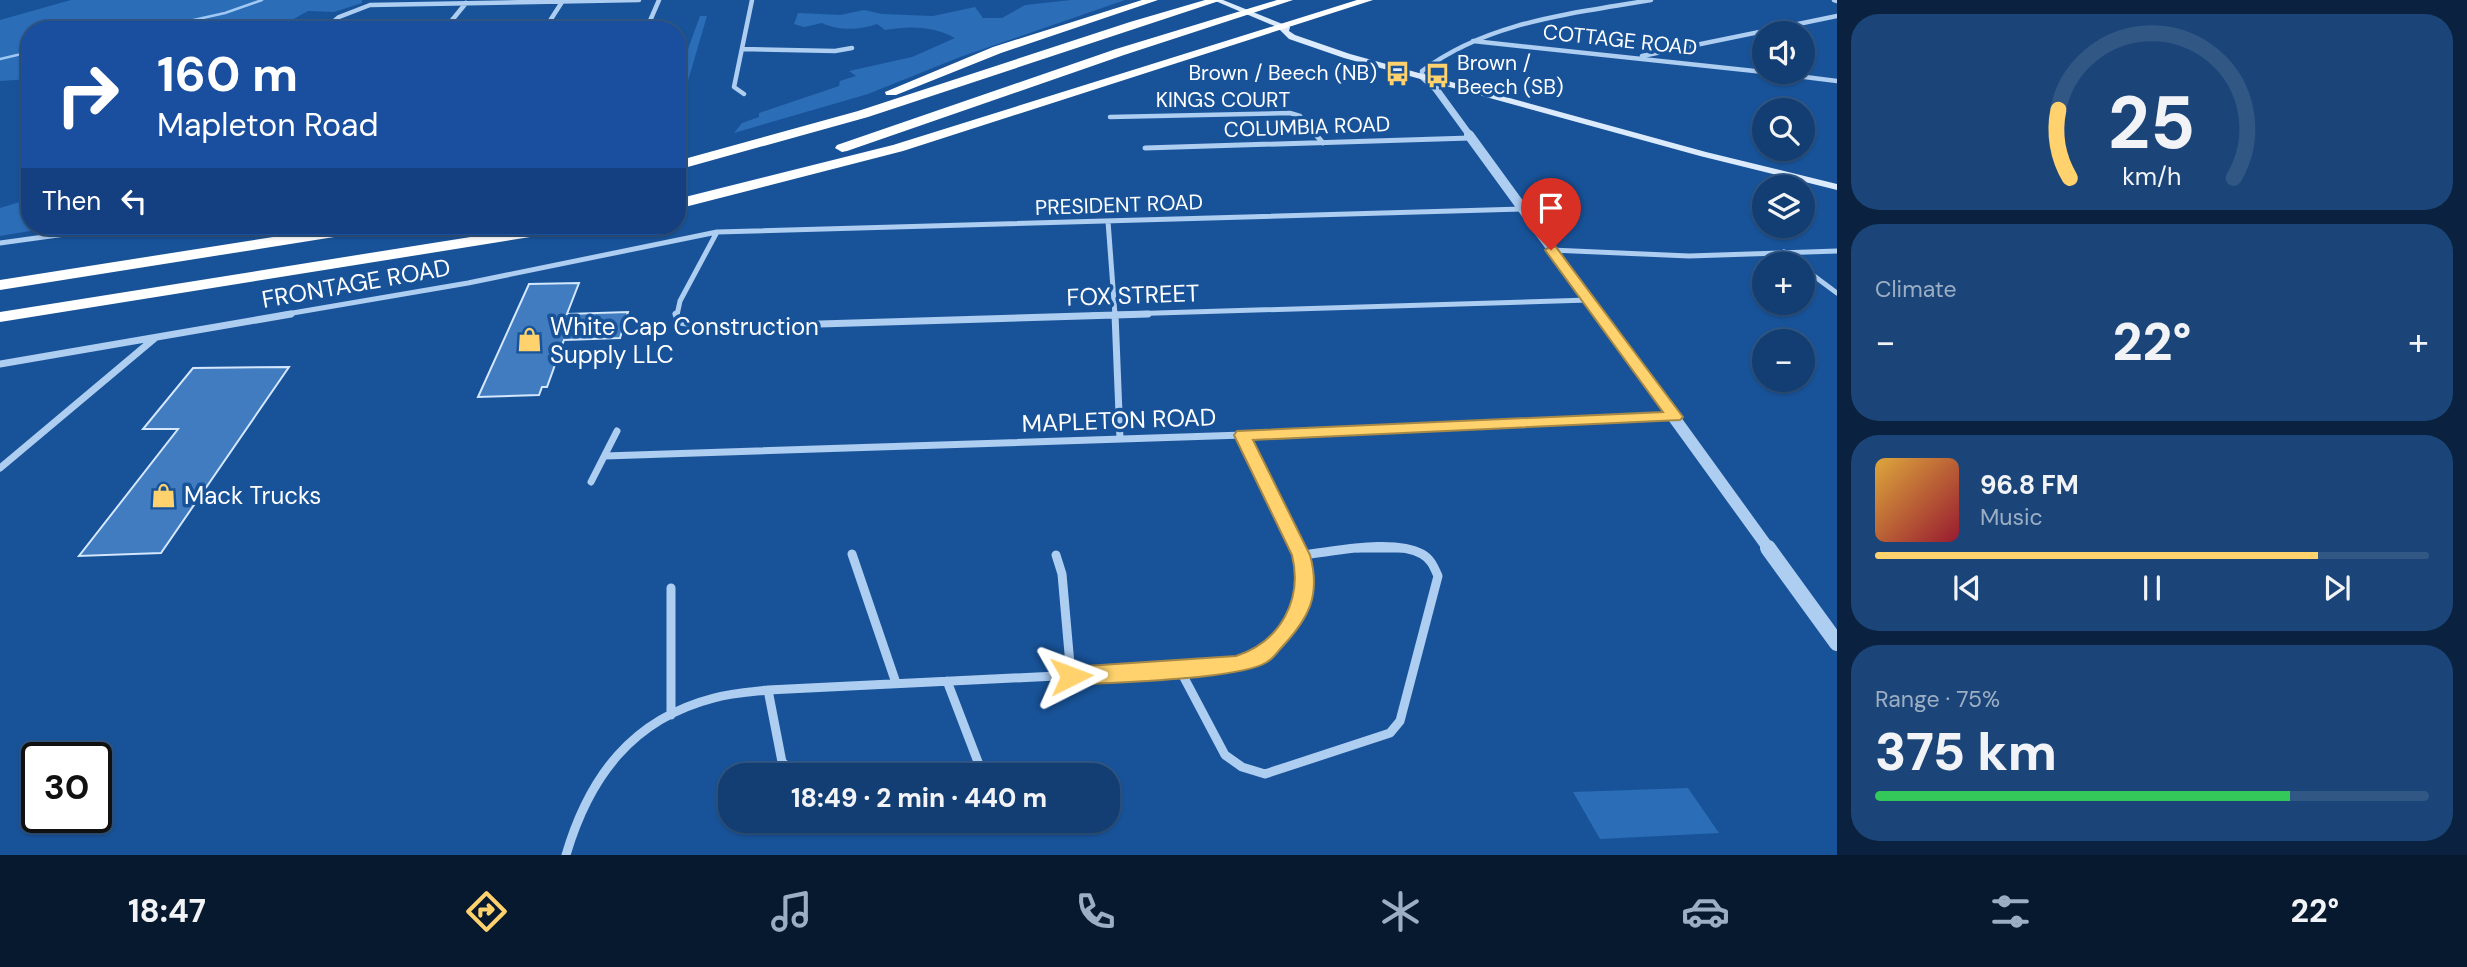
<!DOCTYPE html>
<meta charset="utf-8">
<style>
:root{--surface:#123e73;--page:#1b4578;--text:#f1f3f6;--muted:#9caec4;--line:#315785;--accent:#ffd26d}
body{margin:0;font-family:"DM Sans",sans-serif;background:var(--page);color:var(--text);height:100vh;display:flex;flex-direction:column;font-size:26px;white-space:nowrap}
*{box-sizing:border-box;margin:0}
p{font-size:23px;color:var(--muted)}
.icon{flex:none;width:38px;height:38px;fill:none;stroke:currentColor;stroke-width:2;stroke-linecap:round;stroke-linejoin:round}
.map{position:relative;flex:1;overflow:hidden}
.panel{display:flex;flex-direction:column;gap:14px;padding:14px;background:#0a223f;width:630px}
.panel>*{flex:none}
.guide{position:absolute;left:21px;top:21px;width:665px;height:214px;border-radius:28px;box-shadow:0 2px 5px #0004,0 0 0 2px var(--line);background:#1a4fa0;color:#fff;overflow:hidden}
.controls{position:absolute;left:1752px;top:21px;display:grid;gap:14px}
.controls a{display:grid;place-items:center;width:63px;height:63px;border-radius:50%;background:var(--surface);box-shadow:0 2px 5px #0004,0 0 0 2px var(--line);font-size:35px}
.speed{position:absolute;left:21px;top:742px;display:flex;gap:14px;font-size:35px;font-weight:700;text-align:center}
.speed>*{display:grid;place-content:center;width:91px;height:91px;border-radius:50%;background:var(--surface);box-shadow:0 2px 5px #0004,0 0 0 2px var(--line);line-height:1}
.speed .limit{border:4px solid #111;border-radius:10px;background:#fff;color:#111}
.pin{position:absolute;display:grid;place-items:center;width:60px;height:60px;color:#fff;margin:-72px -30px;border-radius:50% 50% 50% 0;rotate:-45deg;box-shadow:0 0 7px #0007}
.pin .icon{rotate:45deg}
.me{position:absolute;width:77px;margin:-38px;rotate:87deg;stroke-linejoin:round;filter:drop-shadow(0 0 5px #0008)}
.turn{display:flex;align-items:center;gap:24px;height:147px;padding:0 21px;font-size:32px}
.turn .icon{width:91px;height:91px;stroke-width:2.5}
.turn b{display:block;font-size:49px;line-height:60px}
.then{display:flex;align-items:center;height:66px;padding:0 21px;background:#0003;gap:14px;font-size:26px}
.big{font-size:52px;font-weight:800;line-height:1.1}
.panel .widget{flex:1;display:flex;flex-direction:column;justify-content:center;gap:10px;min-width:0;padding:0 24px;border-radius:28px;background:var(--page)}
.panel .dial{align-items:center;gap:0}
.dial svg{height:182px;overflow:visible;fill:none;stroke:var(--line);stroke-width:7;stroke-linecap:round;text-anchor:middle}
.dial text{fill:var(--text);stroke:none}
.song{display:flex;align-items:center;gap:21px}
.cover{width:84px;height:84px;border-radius:10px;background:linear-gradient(135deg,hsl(40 70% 55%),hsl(350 70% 35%))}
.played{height:7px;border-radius:4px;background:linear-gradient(90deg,var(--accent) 80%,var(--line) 80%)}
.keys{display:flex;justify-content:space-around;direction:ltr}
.heat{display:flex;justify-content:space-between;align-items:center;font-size:38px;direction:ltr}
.charge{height:10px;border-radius:5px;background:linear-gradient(90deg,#34c759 75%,var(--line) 0)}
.trip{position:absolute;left:718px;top:763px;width:402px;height:70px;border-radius:28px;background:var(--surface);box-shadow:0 2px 5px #0004,0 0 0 2px var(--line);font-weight:800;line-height:70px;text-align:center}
.tab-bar{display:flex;height:112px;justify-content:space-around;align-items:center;background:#07192e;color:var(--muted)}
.tab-bar .icon{width:49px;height:49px}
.tab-bar .active{color:var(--accent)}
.tab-bar b{font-size:32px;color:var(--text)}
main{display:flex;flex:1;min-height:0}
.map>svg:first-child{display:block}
.green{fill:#2b6db7}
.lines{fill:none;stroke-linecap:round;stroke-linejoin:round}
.stream{stroke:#9fc8f4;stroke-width:2.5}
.building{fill:#417cc0;stroke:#d4e7fc;stroke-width:2}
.minor-far3{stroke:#adcdf1;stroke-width:4.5}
.minor-far2{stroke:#adcdf1;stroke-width:5}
.minor-far1{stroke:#adcdf1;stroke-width:7}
.minor{stroke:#adcdf1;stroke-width:9}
.tertiary-far3{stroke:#adcdf1;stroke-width:7}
.tertiary-far2{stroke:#adcdf1;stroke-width:10}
.tertiary-far1{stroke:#adcdf1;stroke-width:12}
.tertiary{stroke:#adcdf1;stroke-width:16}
.secondary{fill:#dbeafc;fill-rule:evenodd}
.motorway{fill:#fff;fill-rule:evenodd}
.route{fill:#ffd26d;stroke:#a68847;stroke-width:2}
.labels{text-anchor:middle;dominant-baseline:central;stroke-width:7;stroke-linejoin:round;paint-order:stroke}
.far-street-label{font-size:21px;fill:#fff;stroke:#185399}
.far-poi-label{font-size:21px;fill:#fff;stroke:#185399;text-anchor:start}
.street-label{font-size:24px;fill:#fff;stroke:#185399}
.poi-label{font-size:24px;fill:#fff;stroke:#185399;text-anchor:start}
</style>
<main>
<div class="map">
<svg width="1837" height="855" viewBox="0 0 1837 855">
<rect width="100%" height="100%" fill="#185399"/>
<path class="green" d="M71 0H362V3L334 12 308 11 292 20 264 22 247 30H30V79L0 81V20Z
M1071 0H1125L960 57 868 94 734 133 742 123 759 117V113L839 86 840 81 856 76 849 71 912 57 955 38C932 26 910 26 885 30L877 24C861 30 838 31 822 23L804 27 794 24 798 13 840 15 864 10 882 14 933 16 975 7 983 18H1002L1025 5Z
M700 16H707L685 91 677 107V79Z
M30 194V226H60L0 236V208L20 202Z
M1688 788 1719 833 1600 839 1573 792Z"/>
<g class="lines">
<path class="stream" d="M149 30 225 13 262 0
M0 59 30 52"/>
</g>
<path class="building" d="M579 283 567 314 628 312 620 338 564 340 547 387H542L539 395 478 397 529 284Z
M289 367 161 553 79 556 178 429H143L193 368Z"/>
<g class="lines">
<path class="minor-far3" d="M1834 0 1837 1
M323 30 339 17 370 5 639 0
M444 30 466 3
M544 30 562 2
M646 30 659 0
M1473 41 1764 72
M742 49 835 51 852 48
M1642 56 1837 16
M1765 72 1837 81
M1422 76V71C1489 21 1571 14 1651 0
M744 94 734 87 752 0
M1110 117 1290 113 1300 116 1318 137"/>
<path class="minor-far2" d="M1316 135 1323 143
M1145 148 1470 138
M1108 221 1115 315
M0 243 123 226
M1551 250 1689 256 1837 251
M1784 252 1799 264
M1802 267 1837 293
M281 315 468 283 717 232 1522 209
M677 315 680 301 717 232
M1092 315 1589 300"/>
<path class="minor-far1" d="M676 314 679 322 717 327 1148 314
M1115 314 1120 439
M0 364 291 314
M1243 435 1298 549
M605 456 1243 435 1674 417
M0 468 155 338
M591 482 617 431
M1357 549H1406"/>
<path class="minor" d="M852 554 896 683
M1056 555 1062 574 1071 676
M671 588V715
M1180 670 1225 755 1242 767 1265 774 1390 733 1400 721 1438 576C1434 567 1431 559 1422 554 1393 538 1333 552 1301 555
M947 681 983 775
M768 690 782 762 797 775
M566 855C589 777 632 719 714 698 732 693 750 692 768 690L1180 670C1203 668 1228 670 1250 661 1292 645 1317 588 1297 548"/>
<path class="tertiary-far3" d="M1422 76 1436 89 1471 137"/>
<path class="tertiary-far2" d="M1469 135 1600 315"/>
<path class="tertiary-far1" d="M1599 314 1769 549"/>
<path class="tertiary" d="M1768 548 1837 643"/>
<path class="secondary" d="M1213 0H1223L1290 27 1289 31 1295 35 1350 54 1706 152 1837 184V190L1700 156 1344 58 1289 39 1277 27Z"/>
<path class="motorway" d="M1142 0H1158L1001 53 896 95H886L885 92 993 47Z
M1205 0H1222L868 117 677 170V161L858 111 1130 22Z
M1277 0H1293L1124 55 847 151 842 152 835 148 837 145 1116 49Z
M1357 0H1373L903 151 677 209V199L893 145Z
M343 226H380L372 231 0 290V280Z
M539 226H576L568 231 0 322V312Z"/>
</g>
<path class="route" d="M1551 246 1556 247 1680 413 1683 417 1680 420 1253 440 1310 555C1321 595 1309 618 1282 647 1278 651 1273 659 1267 662 1240 680 1110 682 1071 685L1064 682 1061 676 1064 670 1071 667 1236 656C1280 642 1303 600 1292 555L1234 435 1237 431 1663 412 1545 250Z"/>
<defs>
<symbol id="bus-bare" viewBox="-9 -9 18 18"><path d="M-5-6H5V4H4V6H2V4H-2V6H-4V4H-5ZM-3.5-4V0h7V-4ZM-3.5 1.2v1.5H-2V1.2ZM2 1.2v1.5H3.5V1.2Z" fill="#ffd26d" stroke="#185399" stroke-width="2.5" paint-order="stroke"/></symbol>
<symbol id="shop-bare" viewBox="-9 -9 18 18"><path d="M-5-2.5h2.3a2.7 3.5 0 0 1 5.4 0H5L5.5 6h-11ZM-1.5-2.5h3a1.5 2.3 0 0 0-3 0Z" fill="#ffd26d" stroke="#185399" stroke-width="2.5" paint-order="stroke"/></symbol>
</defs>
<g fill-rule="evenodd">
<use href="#bus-bare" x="1380" y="56" width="35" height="35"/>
<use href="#bus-bare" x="1420" y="58" width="35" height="35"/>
<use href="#shop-bare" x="512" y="322" width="35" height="35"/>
<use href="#shop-bare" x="146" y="478" width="35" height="35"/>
</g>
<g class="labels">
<g class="far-street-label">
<text transform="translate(1620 40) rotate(6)">COTTAGE ROAD</text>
<text x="1223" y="100">KINGS COURT</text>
<text transform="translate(1307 127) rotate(-2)">COLUMBIA ROAD</text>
<text transform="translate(1119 205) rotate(-2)">PRESIDENT ROAD</text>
</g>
<g class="far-poi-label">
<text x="1457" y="63">Brown /<tspan x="1457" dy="24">Beech (SB)</tspan></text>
<text x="1377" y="73" text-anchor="end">Brown / Beech (NB)</text>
</g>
<g class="street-label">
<text transform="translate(356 283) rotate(-10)">FRONTAGE ROAD</text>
<text transform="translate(1133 295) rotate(-2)">FOX STREET</text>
<text transform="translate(1119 420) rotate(-2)">MAPLETON ROAD</text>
</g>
<g class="poi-label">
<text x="550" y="326">White Cap Construction<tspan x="550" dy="28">Supply LLC</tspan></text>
<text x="184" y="495">Mack Trucks</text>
</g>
</g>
</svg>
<div class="controls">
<a><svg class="icon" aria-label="sound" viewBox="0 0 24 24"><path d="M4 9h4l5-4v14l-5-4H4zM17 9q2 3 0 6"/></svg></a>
<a><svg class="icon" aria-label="search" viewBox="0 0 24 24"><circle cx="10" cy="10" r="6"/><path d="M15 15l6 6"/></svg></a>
<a><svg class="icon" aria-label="layers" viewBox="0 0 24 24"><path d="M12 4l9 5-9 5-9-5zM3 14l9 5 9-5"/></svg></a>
<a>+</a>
<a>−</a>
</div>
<div class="speed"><div class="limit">30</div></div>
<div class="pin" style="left:1551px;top:250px;background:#d93025"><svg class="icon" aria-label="arrive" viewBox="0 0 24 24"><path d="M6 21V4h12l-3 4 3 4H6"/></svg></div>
<svg class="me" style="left:1071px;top:676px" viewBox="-20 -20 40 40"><path d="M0-17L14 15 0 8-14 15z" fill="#ffd26d" stroke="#fff" stroke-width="4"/></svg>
<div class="trip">18:49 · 2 min · 440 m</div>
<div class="guide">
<div class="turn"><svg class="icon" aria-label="right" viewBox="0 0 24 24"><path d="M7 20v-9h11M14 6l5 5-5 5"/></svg><div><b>160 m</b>Mapleton Road</div></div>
<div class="then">Then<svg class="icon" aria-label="left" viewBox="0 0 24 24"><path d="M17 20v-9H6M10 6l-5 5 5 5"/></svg></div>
</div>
</div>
<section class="panel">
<div class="widget dial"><svg viewBox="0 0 100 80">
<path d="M14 69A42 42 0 1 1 86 69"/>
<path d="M14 69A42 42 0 0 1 9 39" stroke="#ffd26d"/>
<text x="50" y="56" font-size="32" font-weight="700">25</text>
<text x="50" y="72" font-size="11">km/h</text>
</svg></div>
<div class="widget"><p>Climate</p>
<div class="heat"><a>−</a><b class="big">22°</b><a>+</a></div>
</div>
<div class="widget">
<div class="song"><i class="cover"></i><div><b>96.8 FM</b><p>Music</p></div></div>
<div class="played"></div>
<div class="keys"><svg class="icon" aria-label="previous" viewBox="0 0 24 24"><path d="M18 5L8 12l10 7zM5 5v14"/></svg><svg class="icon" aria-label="pause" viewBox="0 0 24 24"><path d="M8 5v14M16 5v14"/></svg><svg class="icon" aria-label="next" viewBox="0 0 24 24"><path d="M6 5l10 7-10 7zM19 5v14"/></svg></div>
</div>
<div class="widget"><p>Range · 75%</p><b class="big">375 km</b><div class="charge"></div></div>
</section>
</main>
<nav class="tab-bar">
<b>18:47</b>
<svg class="icon active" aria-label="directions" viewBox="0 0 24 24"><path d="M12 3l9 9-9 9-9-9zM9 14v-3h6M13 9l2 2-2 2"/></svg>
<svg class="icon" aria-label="music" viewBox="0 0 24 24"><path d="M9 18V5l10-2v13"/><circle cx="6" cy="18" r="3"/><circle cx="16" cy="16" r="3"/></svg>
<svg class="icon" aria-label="phone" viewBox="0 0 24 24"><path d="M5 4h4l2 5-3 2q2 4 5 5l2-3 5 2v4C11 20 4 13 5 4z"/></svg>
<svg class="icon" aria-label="climate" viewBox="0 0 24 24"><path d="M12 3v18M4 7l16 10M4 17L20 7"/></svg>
<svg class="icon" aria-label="car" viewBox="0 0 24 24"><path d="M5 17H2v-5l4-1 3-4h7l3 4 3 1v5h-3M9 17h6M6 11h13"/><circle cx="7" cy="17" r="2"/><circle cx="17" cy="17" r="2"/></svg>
<svg class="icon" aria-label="filters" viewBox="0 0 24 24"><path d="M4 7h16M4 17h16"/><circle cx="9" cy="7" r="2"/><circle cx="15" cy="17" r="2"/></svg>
<b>22°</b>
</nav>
